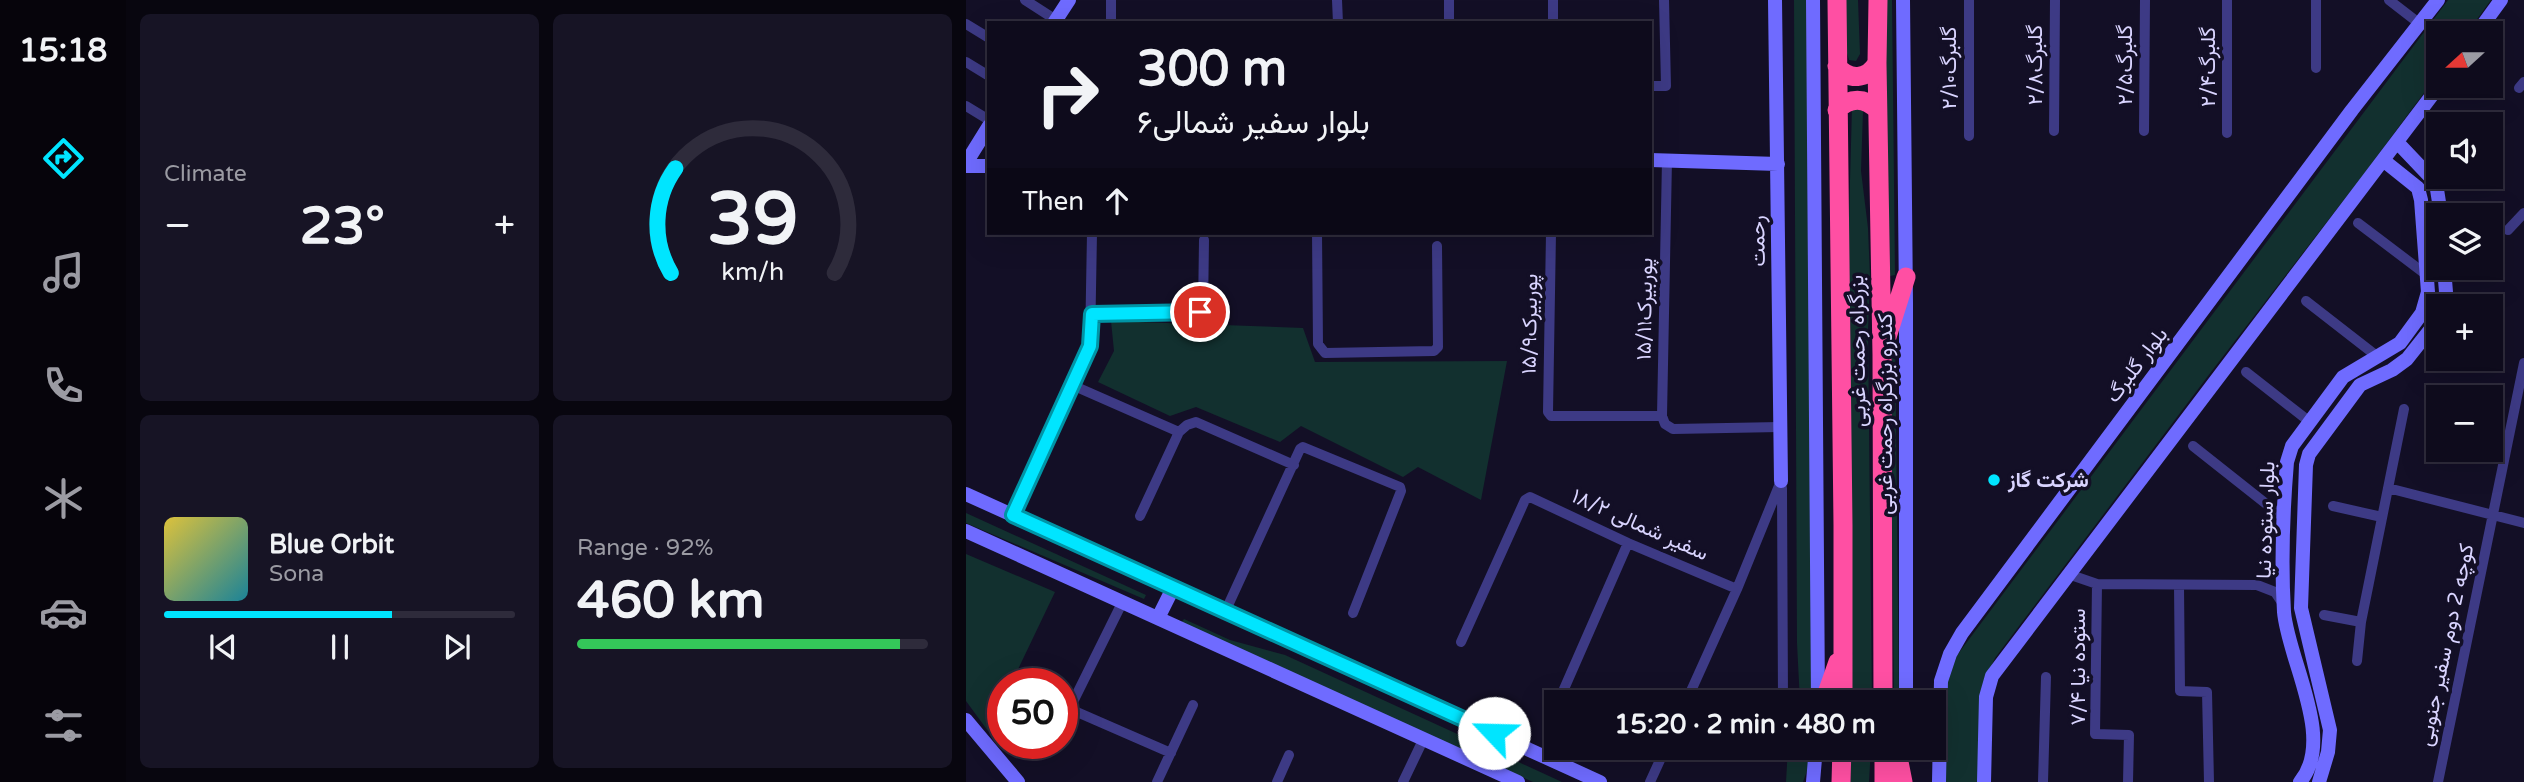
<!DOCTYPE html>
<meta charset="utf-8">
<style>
:root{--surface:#0e0b1c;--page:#171425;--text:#f1f3f6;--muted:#9b9ba3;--line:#2e2b3b;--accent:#00e5ff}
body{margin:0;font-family:"Varela Round",Vazirmatn,sans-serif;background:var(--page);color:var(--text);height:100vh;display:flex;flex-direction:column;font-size:26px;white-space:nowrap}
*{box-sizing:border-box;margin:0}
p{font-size:23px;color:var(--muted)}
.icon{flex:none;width:38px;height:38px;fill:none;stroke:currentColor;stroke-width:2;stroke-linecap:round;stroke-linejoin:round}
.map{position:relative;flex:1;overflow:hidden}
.sheet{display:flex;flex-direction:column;gap:14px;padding:14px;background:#08060f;width:840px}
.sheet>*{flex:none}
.top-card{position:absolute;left:21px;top:21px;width:665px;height:214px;border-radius:0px;box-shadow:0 7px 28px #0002,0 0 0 2px var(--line);background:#0e0b1c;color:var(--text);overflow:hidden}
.needle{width:46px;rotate:249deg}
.buttons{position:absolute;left:1460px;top:21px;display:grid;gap:14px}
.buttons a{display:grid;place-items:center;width:77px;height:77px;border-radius:0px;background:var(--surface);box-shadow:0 7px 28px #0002,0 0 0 2px var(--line);font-size:35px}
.speed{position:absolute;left:21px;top:668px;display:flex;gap:14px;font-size:35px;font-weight:700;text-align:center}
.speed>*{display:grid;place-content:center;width:91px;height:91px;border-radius:50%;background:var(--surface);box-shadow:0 7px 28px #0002,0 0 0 2px var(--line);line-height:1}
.speed .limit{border:10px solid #d22;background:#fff;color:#111}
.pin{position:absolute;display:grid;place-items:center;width:60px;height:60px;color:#fff;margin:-30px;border:4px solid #fff;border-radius:50%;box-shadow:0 2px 7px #0007}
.me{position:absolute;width:77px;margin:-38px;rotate:294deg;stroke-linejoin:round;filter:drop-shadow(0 0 5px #0008)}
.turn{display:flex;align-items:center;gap:24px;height:147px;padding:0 35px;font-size:32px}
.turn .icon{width:91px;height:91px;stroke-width:2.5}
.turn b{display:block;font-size:49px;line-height:60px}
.then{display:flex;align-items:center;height:66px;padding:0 35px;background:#0003;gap:14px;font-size:26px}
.big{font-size:52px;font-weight:700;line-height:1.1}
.sheet .tile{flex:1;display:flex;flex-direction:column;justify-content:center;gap:10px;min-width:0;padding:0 24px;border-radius:10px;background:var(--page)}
.sheet .dial{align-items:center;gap:0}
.dial svg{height:182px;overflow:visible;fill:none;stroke:var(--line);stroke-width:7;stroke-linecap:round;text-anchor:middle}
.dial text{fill:var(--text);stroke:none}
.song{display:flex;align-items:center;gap:21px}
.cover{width:84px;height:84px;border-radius:10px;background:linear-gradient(135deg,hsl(50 70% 55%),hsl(190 70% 35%))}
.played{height:7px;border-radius:4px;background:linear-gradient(90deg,var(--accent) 65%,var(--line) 65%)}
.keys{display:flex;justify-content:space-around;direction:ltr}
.heat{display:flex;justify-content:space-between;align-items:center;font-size:38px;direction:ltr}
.charge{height:10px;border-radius:5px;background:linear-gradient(90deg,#34c759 92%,var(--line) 0)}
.sheet .tiles{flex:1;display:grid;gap:14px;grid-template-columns:repeat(2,1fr)}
.trip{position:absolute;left:578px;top:690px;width:402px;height:70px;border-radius:0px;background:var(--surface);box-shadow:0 7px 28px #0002,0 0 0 2px var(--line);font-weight:700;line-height:70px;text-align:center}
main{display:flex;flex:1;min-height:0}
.dock{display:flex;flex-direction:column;width:126px;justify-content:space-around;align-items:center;background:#06040b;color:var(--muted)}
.dock .icon{width:49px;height:49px}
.dock .current{color:var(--accent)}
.dock b{font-size:32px;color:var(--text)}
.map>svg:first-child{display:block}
.green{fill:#12302f}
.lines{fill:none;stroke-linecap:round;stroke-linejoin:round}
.street{stroke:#3d3a85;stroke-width:10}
.secondary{stroke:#6f6bff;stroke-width:14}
.highway{stroke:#ff4fa3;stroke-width:19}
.route-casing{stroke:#0095a6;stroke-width:18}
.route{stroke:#00e5ff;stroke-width:12}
.poi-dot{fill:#00e5ff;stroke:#130f26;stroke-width:2.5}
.labels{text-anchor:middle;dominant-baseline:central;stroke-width:7;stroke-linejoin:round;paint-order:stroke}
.street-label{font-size:21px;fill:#d9d4ff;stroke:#130f26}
.poi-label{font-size:21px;font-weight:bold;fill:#d9d4ff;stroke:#130f26;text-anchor:start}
</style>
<main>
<nav class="dock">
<b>15:18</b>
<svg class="icon current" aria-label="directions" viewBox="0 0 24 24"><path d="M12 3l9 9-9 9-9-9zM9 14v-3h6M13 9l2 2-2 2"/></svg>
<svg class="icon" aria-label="music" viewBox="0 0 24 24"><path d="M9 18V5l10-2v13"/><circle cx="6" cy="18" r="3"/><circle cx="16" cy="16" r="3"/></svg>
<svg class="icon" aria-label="phone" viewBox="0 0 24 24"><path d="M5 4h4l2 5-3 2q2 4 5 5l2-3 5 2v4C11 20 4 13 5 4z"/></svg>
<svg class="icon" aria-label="climate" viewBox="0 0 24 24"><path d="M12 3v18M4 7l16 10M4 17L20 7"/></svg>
<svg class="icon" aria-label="car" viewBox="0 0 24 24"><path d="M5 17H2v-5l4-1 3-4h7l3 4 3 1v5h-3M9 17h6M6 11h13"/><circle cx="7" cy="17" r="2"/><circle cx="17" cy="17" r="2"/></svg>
<svg class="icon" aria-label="filters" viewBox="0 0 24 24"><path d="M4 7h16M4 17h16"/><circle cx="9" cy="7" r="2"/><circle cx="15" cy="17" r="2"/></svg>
</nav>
<section class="sheet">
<div class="tiles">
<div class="tile"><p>Climate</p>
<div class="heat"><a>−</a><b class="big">23°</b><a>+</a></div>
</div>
<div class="tile dial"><svg viewBox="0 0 100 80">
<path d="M14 69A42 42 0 1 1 86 69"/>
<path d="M14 69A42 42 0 0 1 16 23" stroke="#00e5ff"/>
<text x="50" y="56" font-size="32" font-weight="700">39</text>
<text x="50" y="72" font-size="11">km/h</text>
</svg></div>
<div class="tile">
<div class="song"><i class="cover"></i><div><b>Blue Orbit</b><p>Sona</p></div></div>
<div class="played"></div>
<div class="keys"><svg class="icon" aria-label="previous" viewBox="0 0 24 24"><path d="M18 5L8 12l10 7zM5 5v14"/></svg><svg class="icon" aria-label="pause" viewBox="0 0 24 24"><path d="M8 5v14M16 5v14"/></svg><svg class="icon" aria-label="next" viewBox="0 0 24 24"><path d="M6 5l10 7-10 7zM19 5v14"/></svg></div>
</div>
<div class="tile"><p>Range · 92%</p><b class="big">460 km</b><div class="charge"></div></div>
</div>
</section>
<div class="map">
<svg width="1558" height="782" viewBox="0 0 1558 782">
<rect width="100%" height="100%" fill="#130f26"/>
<path class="green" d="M828 0H842L849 702H834L831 643Z
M880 0H892L894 54 890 61 883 60 880 50Z
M919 0H926L929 275 924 276Z
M1482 0H1525L1501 33H1472V74L1397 175 1245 372 1029 658 1019 680 1013 782H979L982 675 989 658Z
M886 107 897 111 895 171 902 228 904 276 902 331 906 702H883L881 292Z
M145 321 337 328 349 362 541 361 515 500 452 467 437 477 335 426 314 442 230 407 204 416 132 382 148 351Z
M929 327 933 702H928L924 346Z
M0 513 180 595 178 599 0 523Z
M0 554 89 592 45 684H37V701L22 731 0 701Z
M218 619 264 640 319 655 596 782H567L215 623Z
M822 747H844L843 765 837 782H820Z
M881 747H905L903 782H880Z"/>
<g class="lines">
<path class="street" d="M59 0 90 20
M145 0V23
M371 0 372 23
M483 0V23
M1261 0V133
M1350 0V68
M1423 0 1454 24
M587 23V0
M0 24 23 38
M0 62 23 76
M684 86H700L698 0
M1553 88 1558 82
M0 106 23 120
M1088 131 1089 0
M1178 131 1179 0
M1003 136V0
M1392 223 1462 276
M1542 230 1558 213
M351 233 352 344 359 353 468 351 472 347 471 246
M585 233 582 412 585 416H696
M1340 301 1412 357
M126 314 237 311 238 240
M1280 372 1344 422
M106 385 213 432
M696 416 701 160
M696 416 699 424 707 429 815 427
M1227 446 1318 518
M816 488 817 702
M1422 488 1558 523
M1367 506 1416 517
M47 515 124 346 126 233
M174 516 213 432 221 425 230 422 328 465
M1102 574 1131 584 1291 585 1309 592 1317 604
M1131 584 1129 734 1163 735 1162 782
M1213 585 1214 691 1241 692 1243 782
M259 612 334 449 337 447 434 487 435 491 387 613
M1358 615 1395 622 1438 409
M495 642 559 500 564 497 662 543 771 589
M1391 661 1395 622
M598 689 662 543
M720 702 771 589 815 481
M104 709 205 753
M96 724 157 601
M85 746 86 744
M191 782 227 705
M311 782 323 755
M437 782 458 738
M684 782 700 747
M1077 782 1080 677
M1472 782 1558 363"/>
<path class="secondary" d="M809 0 815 481
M847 0 852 702
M937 0 940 303V702
M88 23 103 0
M1511 33 1535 0
M1431 142 1470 183 1475 215
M684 160 812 164
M0 163 23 126
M0 166H23
M1477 306 1480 292 1478 268
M0 494 634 782
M0 531 552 782
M192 618 207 588
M0 720 52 782
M847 782 850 747
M973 782 975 681 984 654 996 633 1386 110 1472 0
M1018 782 1020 697 1026 676 1473 86
M1334 782C1370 739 1322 660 1318 612 1315 563 1317 510 1321 462L1326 446 1377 377 1434 343 1456 313 1462 292 1455 200 1452 188 1417 160
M1353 782 1362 752 1364 730 1335 608 1340 465 1343 454 1394 385 1426 370 1441 359 1464 330 1472 316"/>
<path class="highway" d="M871 0 877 525V702
M912 0 911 63 916 355 917 702
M871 66C883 81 901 80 911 63
M871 110C884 97 899 97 911 110
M921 337 940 277
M858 702 872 662
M930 747 937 782
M875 782 876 747
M918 782V747"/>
</g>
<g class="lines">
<defs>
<path id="route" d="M234 312 126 314 124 346 47 515 528 733"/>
</defs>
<use href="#route" class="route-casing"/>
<use href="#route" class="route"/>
</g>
<circle class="poi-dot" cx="1028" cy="480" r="7"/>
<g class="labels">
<g class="street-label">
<text transform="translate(1069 65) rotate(-90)">گلبرگ۲/۸</text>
<text transform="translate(1159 65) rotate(-90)">گلبرگ۲/۵</text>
<text transform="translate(1242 67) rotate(-90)">گلبرگ۲/۴</text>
<text transform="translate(983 68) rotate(-90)">گلبرگ۲/۱۰</text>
<text transform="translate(792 241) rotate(-91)">رحمت</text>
<text transform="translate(679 309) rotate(-89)">پوربیرک۱۵/۱۱</text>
<text transform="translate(564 324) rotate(-89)">پوربیرک۱۵/۹</text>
<text transform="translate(892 351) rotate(-91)">بزرگراه رحمت غربی</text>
<text transform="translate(1171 365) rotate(-53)">بلوار گلبرگ</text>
<text transform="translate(919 414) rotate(-90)">کندرو بزرگراه رحمت غربی</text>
<text transform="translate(1300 520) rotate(-88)">بلوار ستوده نیا</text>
<text transform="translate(674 525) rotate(24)">سفیر شمالی ۱۸/۲</text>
<text transform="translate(1480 645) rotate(-78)">کوچه 2 دوم سفیر جنوبی</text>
<text transform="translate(1112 667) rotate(-90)">ستوده نیا ۷/۴</text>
</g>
<g class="poi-label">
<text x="1042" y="480">شرکت گاز</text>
</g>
</g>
</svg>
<div class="buttons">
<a><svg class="needle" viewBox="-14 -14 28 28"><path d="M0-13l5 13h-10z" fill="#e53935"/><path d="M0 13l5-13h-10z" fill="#9b9ba3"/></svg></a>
<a><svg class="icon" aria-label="sound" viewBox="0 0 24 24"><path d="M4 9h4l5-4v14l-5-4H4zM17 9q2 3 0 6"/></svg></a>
<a><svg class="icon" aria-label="layers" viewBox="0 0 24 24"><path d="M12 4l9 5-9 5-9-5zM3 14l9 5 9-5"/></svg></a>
<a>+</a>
<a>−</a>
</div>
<div class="speed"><div class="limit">50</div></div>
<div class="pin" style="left:234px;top:312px;background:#d93025"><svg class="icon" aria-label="arrive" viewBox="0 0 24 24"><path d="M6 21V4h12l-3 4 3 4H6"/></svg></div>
<svg class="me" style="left:528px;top:733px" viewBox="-20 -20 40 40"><circle r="19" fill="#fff"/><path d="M0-13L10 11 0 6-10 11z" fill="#00e5ff"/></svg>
<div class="trip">15:20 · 2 min · 480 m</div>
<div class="top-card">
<div class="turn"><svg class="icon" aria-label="right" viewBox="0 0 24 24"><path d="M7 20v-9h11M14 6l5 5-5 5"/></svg><div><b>300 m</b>بلوار سفیر شمالی۶</div></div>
<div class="then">Then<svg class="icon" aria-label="ahead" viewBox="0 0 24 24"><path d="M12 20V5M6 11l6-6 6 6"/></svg></div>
</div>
</div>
</main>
